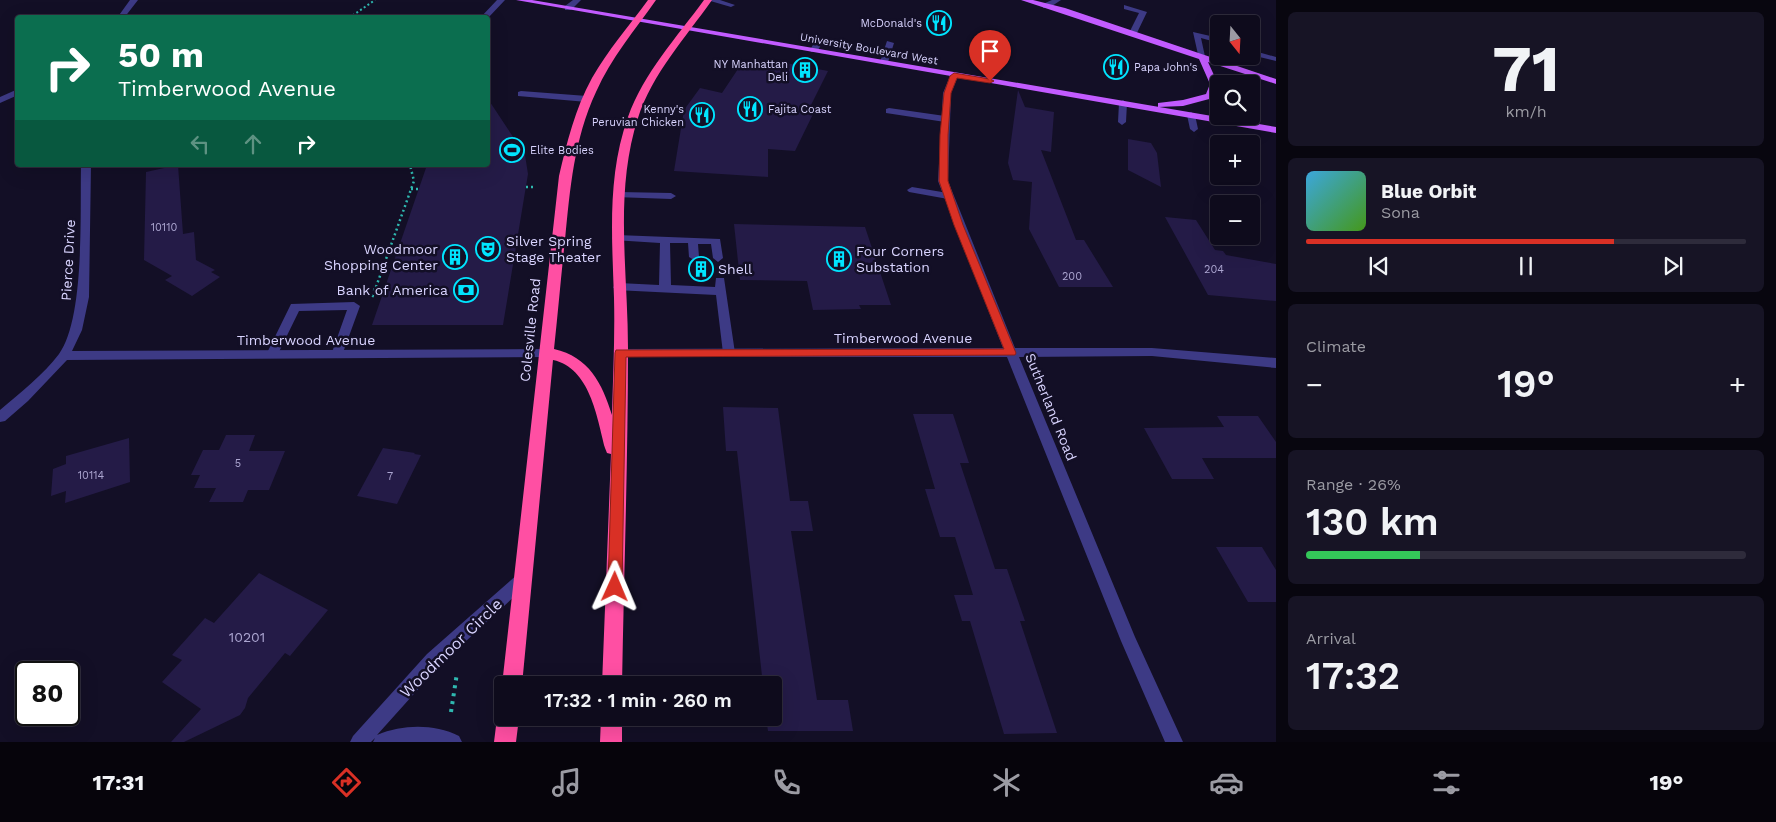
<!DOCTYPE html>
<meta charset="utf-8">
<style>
:root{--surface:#0e0b1c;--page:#171425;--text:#f1f3f6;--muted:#9b9ba3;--line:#2e2b3b;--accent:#d93025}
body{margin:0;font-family:"Work Sans",sans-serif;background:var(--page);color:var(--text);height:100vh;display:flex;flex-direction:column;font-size:19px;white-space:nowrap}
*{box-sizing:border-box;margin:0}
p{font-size:16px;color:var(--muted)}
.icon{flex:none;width:28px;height:28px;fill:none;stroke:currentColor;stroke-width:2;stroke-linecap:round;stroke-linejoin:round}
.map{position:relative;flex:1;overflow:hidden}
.sheet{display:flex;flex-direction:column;gap:12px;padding:12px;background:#08060f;width:500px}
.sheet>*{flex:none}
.banner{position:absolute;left:15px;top:15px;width:475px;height:152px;border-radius:5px;box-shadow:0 5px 20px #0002,0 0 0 1px var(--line);background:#0b6e4f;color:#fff;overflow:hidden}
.needle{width:32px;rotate:162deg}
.buttons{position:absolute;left:1210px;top:15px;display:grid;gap:10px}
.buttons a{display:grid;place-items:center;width:50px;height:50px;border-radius:5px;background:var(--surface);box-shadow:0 5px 20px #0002,0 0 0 1px var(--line);font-size:25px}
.speed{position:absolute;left:15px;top:661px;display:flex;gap:10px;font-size:25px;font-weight:700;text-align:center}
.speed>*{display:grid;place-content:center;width:65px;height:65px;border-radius:50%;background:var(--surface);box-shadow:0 5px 20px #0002,0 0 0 1px var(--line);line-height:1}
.speed .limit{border:2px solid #111;border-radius:8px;background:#fff;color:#111}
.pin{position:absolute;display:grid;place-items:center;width:42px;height:42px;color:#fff;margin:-51px -21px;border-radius:50% 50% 50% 0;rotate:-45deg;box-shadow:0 0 5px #0007}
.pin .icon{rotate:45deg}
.me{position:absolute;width:55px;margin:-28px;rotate:1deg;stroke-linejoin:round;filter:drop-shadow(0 0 4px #0008)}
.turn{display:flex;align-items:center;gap:18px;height:105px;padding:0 20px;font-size:22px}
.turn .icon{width:65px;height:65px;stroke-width:2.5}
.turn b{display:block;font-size:35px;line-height:42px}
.lanes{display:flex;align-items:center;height:48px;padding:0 20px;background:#0003;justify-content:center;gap:25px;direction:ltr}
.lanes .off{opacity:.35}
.big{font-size:38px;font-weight:600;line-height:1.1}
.sheet .card{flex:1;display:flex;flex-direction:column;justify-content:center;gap:8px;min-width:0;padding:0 18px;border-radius:8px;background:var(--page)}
.sheet .dial{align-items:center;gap:0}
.dial b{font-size:65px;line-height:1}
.song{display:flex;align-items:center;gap:15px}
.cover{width:60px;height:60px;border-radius:8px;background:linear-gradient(135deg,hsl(200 70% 55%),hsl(100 70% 35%))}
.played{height:5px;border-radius:2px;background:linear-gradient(90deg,var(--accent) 70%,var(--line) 70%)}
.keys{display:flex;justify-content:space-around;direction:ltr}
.heat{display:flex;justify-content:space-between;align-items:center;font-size:28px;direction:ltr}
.charge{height:8px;border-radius:4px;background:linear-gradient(90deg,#34c759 26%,var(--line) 0)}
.trip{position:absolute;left:494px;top:676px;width:288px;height:50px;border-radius:5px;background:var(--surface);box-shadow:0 5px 20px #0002,0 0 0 1px var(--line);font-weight:600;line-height:50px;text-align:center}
.tabs{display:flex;height:80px;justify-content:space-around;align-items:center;background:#06040b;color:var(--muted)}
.tabs .icon{width:35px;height:35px}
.tabs .active{color:var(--accent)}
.tabs b{font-size:22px;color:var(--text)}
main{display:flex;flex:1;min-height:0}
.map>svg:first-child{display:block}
.building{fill:#241b47}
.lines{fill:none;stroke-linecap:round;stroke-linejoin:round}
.path-far3{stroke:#2fb8b0;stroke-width:2;stroke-dasharray:2 2.5;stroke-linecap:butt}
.path-far2{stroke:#2fb8b0;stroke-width:2.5;stroke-dasharray:2 3;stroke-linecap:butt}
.path-far1{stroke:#2fb8b0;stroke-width:3;stroke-dasharray:2.5 4;stroke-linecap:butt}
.path{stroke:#2fb8b0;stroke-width:4;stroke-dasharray:3 5;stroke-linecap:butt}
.lane{fill:#3d3a85;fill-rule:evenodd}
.street{fill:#3d3a85;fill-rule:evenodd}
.primary{fill:#c25bff;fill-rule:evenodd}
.highway{fill:#ff4fa3;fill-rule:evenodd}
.route{fill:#d93025;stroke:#8d1f18}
.labels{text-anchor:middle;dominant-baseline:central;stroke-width:5;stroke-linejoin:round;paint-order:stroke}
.far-poi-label{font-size:11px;fill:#d9d4ff;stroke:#130f26;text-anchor:end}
.far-street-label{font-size:11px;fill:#d9d4ff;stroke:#130f26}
.number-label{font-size:11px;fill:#aca6d1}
.poi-label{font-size:14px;fill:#d9d4ff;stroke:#130f26;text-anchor:start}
.street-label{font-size:14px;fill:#d9d4ff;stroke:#130f26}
.near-number-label{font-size:14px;fill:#aca6d1}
.near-street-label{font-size:16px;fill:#d9d4ff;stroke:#130f26}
</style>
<main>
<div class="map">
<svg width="1276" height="742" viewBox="0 0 1276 742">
<rect width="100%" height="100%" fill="#130f26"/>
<path class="building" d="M742 63 781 70 786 63 828 71 809 109 815 110 795 151 768 149V177L674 171 684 110 700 88 722 93Z
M1018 90 1025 107 1054 112 1051 152 1041 150 1076 240H1084L1113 287H1059L1029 229 1032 182 1013 180 1008 163Z
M488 99 525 155 528 174 503 325H372L427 165H488Z
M1128 139 1151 143 1157 153 1161 187 1128 170Z
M178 165 183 234 194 232 196 260 215 270 211 272 220 277 192 296 165 280 172 276 144 260 146 172Z
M1165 217 1196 220 1215 250 1223 251 1226 255 1276 264V301L1208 295Z
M734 224 865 227 891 305H859L861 309 813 310 807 281 740 280Z
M723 407 778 408 790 501H808L813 531H791L817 700H848L853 731H768L766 718H772V685H763L737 451H726Z
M913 414H953L969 463H960L995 569H1007L1025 621H1020L1057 733 1004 734 970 621H962L954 595H973L955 537H940L925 489H935Z
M1217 416H1258L1276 442V458H1202L1214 479H1172L1144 428 1224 427Z
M226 435H255L249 451H285L269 490H248L243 502H209L216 488H194L200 475H191L203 450H219Z
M129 438 130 482 65 503 66 491 51 496 53 469 66 464V456Z
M383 448 415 453 414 454 421 455 397 504 357 496Z
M1216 547H1262L1276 570V602H1248Z
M259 573 328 610 290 656 285 653 248 698 245 708 240 715 184 742H171L201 709 162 682 182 660 172 655 205 618 214 623Z"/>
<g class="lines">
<path class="path-far3" d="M349 18 375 0"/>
<path class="path-far2" d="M526 187H534
M411 189H419
M376 287 414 181 410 165"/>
<path class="path-far1" d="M372 297 376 286"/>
<path class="path" d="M451 712 457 673"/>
<path class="lane" d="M497 0H505L488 18H480Z
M573 0H581L571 10H565V6Z
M707 0H720L735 5 731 7Z
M1052 0H1061L1049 8H1043V4Z
M1124 5 1147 12 1135 37 1128 35 1139 13 1124 9Z
M1193 32 1219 38V43L1201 38 1206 61 1199 59Z
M818 36 825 38 817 52H811L810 50Z
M887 41 894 43 888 62 884 64 880 62Z
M1251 50 1276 57V61L1251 55Z
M521 91 587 96 591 99 587 102 518 96V92Z
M1123 100 1127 103 1126 122 1122 125 1118 122 1119 103Z
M889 108 945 116 949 119 945 122 886 113V109Z
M1191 112 1195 115 1198 129 1194 132 1190 129 1187 115Z
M912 187 948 193 953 196 948 199 909 192 907 190Z
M619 192 671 193 676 196 671 199 615 197V193Z
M617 235 720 239 723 258 718 262 713 258 711 244H698L699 257 694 260 689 257 688 243H670L671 285 715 287 716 278H724L735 353 733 356H725L723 353 716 295 615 290 613 287 619 283 659 285 660 243 613 240 612 238 613 236Z
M354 302 360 306 341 358H333L331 355 347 310 299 311 276 358H268L266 355 291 304Z"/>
<path class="street" d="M130 0H138L124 18H117Z
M951 74 958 76 951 93 948 181 1015 348H1152L1276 358V368L1152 356 1019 357 1135 637 1183 742H1165L1121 641 1007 357H620L614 353 620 349 1003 348 938 181 943 93Z
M18 89V95L0 103V97Z
M81 165H91L89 297 82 330 72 351 548 349 554 353 548 357 67 360 28 401 5 421 0 422V410C19 394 44 374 59 354 85 318 80 212 81 165Z
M524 571 529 573 532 578 529 583 439 666 377 735C404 724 434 724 459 736L462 742H373L375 738 371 742H350L353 736 427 654 519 573Z"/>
<path class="primary" d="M516 0H532L1276 127V133Z
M1021 0H1033L1065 8 1276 79V84L1208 62 1218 84 1213 98 1183 106 1158 107V103L1183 100 1206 94 1210 84 1199 59Z"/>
<path class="highway" d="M648 0H656C635 30 611 58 596 92 574 139 570 189 565 240 561 276 558 313 554 349 589 357 602 383 612 415 613 376 615 337 614 298 612 237 607 176 628 117 643 74 677 37 704 0H712C686 37 652 74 638 118 614 192 628 272 628 348 628 460 624 573 622 685H602L611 454 607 453 605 448C597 417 590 368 553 360L522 685H502V687V685L559 176C567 142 575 109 592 78 608 50 629 26 648 0Z
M502 710V718H519L516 742H494L497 718Z
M601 718H622V742H600Z"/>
</g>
<path class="route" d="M954 73 990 79 994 81 990 83 957 78 951 93 948 135V181L963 225 1016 353 1015 355 626 357 622 587 620 592 615 593 610 592 608 587 615 353 616 350 1004 349 954 225 939 181 940 135 944 93 950 76Z"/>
<defs>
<symbol id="restaurant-ring" viewBox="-11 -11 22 22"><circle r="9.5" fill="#130f26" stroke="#00e5ff" stroke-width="1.5"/><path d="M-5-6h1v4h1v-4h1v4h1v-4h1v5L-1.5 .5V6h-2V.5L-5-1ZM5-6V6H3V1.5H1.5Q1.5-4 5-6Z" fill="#00e5ff"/></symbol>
<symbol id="building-ring" viewBox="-11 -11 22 22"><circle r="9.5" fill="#130f26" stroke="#00e5ff" stroke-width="1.5"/><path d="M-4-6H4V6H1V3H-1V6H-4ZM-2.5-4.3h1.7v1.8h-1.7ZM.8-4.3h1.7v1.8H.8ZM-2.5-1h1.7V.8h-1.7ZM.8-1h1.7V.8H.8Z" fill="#00e5ff"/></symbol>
<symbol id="stadium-ring" viewBox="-11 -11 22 22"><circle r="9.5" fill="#130f26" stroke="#00e5ff" stroke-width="1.5"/><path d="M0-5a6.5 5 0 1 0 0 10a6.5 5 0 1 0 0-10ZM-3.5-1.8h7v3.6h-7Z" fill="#00e5ff"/></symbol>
<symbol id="theatre-ring" viewBox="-11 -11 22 22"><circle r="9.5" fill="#130f26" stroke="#00e5ff" stroke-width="1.5"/><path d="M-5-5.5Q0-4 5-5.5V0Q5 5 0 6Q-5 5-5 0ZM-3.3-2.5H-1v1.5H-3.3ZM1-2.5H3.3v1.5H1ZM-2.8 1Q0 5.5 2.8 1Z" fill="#00e5ff"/></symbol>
<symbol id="bank-ring" viewBox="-11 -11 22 22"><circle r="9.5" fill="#130f26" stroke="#00e5ff" stroke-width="1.5"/><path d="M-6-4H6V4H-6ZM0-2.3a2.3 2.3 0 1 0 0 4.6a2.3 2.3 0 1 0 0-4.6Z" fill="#00e5ff"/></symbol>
</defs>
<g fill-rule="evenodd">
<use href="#restaurant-ring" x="925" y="9" width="28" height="28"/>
<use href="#restaurant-ring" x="1102" y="53" width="28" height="28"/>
<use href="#building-ring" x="791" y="56" width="28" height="28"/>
<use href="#restaurant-ring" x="736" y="95" width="28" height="28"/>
<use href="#restaurant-ring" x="688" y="101" width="28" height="28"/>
<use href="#stadium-ring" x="498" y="136" width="28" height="28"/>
<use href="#theatre-ring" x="474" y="235" width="28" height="28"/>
<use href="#building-ring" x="441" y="243" width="28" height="28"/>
<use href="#building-ring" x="825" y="245" width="28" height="28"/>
<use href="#building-ring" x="687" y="255" width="28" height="28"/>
<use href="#bank-ring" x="452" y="276" width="28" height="28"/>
</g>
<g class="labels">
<g class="far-poi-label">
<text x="922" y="23">McDonald's</text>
<text x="788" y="64">NY Manhattan<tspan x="788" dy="13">Deli</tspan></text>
<text x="1134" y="67" text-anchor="start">Papa John's</text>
<text x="684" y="109">Kenny's<tspan x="684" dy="13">Peruvian Chicken</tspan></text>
<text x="768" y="109" text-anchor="start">Fajita Coast</text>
<text x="530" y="150" text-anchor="start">Elite Bodies</text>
</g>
<g class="far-street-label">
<text transform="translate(869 49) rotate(10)">University Boulevard West</text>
</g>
<g class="number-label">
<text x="164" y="227">10110</text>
<text x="1214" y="269">204</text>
<text x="1072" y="276">200</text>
<text x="238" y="463">5</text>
<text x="91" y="475">10114</text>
<text x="390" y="476">7</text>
</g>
<g class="poi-label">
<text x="506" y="241">Silver Spring<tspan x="506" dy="16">Stage Theater</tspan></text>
<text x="438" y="249" text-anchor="end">Woodmoor<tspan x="438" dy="16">Shopping Center</tspan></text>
<text x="856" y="251">Four Corners<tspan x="856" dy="16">Substation</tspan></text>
<text x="718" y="269">Shell</text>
<text x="448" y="290" text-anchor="end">Bank of America</text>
</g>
<g class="street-label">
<text transform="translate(68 260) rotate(-87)">Pierce Drive</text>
<text transform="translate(530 330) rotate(-84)">Colesville Road</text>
<text x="903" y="338">Timberwood Avenue</text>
<text x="306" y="340">Timberwood Avenue</text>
<text transform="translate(1051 407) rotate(68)">Sutherland Road</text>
</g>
<g class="near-number-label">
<text x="247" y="637">10201</text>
</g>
<g class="near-street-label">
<text transform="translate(451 648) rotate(-44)">Woodmoor Circle</text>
</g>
</g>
</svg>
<div class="buttons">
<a><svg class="needle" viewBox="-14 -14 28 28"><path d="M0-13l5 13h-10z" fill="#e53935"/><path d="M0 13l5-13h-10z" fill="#9b9ba3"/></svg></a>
<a><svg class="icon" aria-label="search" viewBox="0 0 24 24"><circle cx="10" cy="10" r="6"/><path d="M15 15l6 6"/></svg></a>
<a>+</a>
<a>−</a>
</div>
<div class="speed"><div class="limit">80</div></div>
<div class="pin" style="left:990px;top:81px;background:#d93025"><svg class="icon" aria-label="arrive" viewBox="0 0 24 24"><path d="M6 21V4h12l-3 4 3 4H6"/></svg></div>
<svg class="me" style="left:615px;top:587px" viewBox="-20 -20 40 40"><path d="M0-17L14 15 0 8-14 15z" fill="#d93025" stroke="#fff" stroke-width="4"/></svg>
<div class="trip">17:32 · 1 min · 260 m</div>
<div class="banner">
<div class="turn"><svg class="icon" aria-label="right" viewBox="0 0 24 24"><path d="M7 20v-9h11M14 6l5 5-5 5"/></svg><div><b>50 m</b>Timberwood Avenue</div></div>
<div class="lanes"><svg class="icon off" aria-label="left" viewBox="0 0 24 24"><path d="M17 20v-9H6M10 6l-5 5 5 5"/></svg><svg class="icon off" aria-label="ahead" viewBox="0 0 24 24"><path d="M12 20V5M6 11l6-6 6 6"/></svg><svg class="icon" aria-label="right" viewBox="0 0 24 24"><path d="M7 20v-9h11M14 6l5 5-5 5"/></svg></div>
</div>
</div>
<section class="sheet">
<div class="card dial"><b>71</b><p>km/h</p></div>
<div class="card">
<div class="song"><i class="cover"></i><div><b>Blue Orbit</b><p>Sona</p></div></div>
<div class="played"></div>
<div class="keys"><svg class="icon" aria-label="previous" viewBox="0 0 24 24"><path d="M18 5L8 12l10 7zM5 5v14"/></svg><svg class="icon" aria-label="pause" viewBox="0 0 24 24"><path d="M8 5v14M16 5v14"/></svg><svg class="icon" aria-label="next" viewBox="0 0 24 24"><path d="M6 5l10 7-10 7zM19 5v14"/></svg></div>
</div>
<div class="card"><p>Climate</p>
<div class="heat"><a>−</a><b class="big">19°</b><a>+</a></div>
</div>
<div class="card"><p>Range · 26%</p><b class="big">130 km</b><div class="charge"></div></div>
<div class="card"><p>Arrival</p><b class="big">17:32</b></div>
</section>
</main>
<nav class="tabs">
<b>17:31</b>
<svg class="icon active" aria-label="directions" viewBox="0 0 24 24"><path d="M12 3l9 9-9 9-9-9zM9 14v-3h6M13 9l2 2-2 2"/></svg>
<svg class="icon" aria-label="music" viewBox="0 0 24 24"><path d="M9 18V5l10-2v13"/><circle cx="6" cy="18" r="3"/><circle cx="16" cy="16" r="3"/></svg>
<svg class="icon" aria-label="phone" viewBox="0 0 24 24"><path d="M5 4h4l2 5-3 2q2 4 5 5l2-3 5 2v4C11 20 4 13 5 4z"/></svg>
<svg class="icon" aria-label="climate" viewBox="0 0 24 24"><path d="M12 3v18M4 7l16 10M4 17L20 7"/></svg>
<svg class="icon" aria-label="car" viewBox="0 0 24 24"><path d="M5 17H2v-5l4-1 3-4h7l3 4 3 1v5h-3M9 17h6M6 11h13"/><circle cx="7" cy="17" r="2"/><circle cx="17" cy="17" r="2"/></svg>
<svg class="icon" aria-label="filters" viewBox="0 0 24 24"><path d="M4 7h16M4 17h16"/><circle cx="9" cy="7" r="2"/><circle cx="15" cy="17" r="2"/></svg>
<b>19°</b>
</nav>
